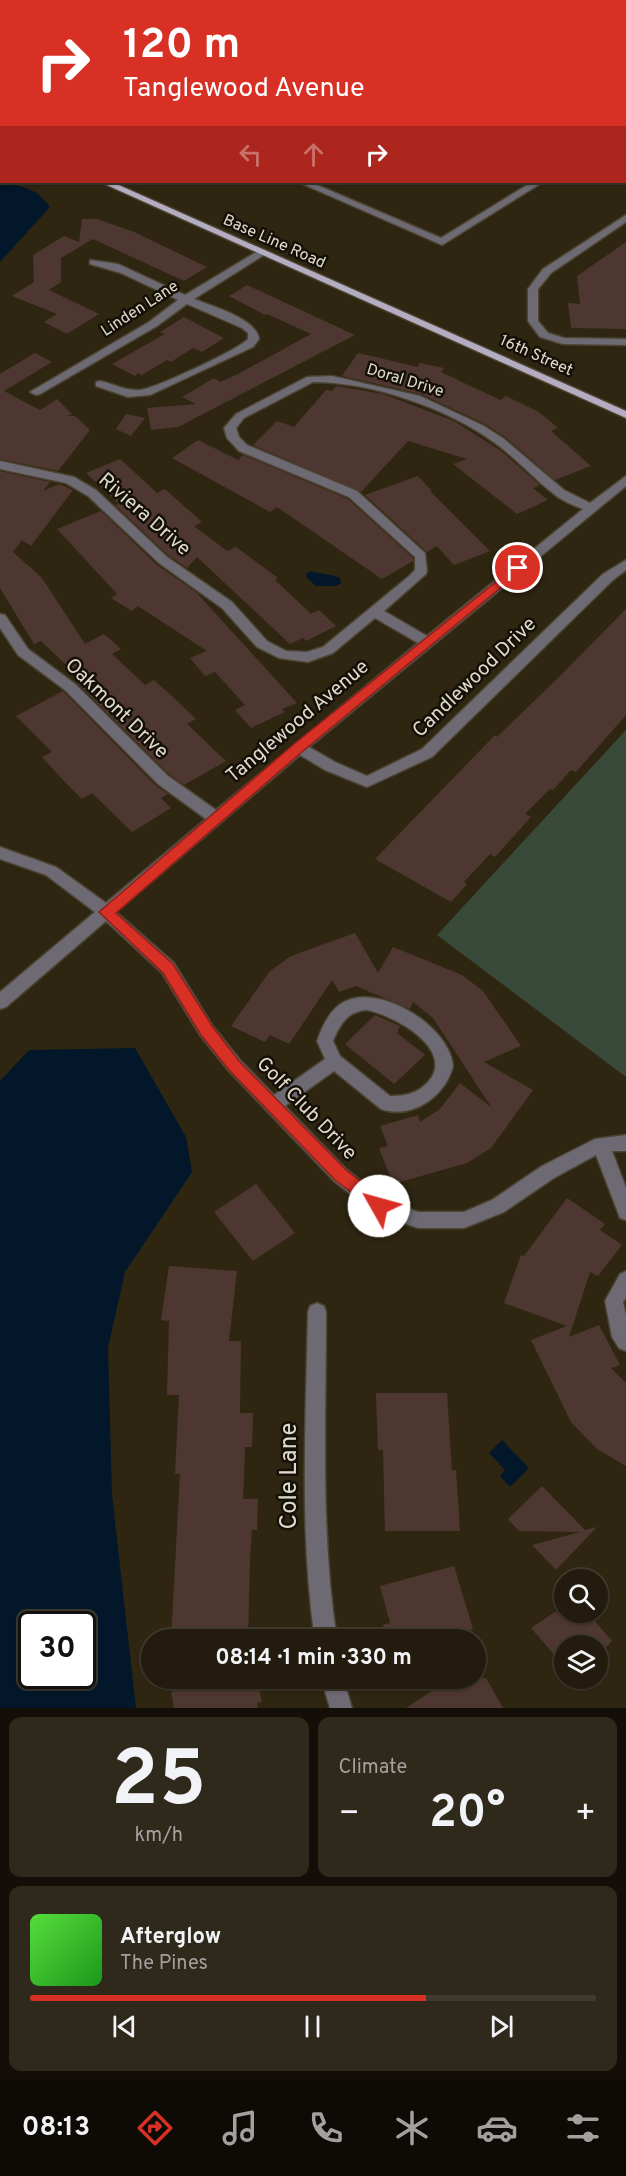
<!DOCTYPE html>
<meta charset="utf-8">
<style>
:root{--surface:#231c0e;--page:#2f291c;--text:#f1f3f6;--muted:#a3a19e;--line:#403a2e;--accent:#d93025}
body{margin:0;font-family:Overpass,sans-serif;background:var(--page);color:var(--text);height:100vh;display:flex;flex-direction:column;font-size:22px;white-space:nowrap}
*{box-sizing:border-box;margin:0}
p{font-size:20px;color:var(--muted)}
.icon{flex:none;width:33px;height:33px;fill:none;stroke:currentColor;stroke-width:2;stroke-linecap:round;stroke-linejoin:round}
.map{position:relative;height:1708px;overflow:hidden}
.panel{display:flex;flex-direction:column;gap:9px;padding:9px;background:#130f08;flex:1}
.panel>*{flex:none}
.hud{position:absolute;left:0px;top:0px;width:627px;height:183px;box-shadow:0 2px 4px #0004,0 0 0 2px var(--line);background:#d93025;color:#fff;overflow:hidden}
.controls{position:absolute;left:554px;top:1569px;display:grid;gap:12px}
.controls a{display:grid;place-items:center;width:54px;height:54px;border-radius:50%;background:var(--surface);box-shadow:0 2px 4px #0004,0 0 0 2px var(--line);font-size:30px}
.speed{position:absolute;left:18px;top:1611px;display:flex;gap:12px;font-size:30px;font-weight:700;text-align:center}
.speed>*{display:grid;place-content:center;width:78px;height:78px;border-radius:50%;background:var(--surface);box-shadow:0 2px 4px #0004,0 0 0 2px var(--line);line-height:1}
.speed .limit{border:3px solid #111;border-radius:9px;background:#fff;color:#111}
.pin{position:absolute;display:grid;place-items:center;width:51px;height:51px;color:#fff;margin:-26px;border:3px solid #fff;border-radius:50%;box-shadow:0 2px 6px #0007}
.me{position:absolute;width:66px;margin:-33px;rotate:308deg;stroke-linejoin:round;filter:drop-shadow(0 0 4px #0008)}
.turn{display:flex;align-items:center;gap:21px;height:126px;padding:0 24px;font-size:27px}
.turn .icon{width:78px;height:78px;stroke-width:2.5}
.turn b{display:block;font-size:42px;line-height:51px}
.lanes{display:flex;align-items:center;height:57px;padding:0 24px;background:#0003;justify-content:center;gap:30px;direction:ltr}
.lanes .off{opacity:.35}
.big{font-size:45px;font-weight:700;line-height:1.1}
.panel .tile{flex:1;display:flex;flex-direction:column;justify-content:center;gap:9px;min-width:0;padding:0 21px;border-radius:12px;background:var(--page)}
.panel .dial{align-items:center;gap:0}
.dial b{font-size:78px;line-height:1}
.song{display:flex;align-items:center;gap:18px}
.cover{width:72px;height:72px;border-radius:9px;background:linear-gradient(135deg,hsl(110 70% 55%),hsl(120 70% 35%))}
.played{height:6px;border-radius:3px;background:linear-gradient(90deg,var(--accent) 70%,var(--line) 70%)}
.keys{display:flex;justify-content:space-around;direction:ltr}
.heat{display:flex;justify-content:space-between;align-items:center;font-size:33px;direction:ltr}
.panel .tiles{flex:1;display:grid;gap:9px;grid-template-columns:1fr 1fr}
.tile:last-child{grid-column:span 2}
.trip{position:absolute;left:141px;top:1629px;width:345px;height:60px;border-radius:30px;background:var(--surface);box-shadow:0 2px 4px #0004,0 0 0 2px var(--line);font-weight:700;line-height:60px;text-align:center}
.tabs{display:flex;height:96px;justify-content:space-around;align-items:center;background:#0e0b06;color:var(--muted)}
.tabs .icon{width:42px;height:42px}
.tabs .active{color:var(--accent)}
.tabs b{font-size:27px;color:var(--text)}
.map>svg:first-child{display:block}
.green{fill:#394a3a}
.water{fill:#02182a;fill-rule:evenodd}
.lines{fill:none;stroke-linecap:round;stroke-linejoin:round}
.stream{stroke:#02182a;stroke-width:4.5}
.building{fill:#4f3731}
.minor-casing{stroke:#4b4330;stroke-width:3}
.major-casing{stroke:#4b4330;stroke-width:3}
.minor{fill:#6d6a74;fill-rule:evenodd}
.major{fill:#b4adc2;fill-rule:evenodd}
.route{fill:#d93025;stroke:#8d1f18;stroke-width:1.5}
.labels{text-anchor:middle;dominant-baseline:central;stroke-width:5;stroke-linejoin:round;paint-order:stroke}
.far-street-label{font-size:16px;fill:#e0dace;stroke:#141007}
.street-label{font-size:20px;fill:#e0dace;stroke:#141007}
.near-street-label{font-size:24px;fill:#e0dace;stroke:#141007}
</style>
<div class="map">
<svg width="626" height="1708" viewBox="0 0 626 1708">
<rect width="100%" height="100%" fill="#2f2612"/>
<path class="green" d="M626 730V1077L437 935Z"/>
<path class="water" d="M0 182C22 186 37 188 50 207L0 262Z
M310 571C320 574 332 574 340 578L341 583 336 586H316L307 578 306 574Z
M135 1048 186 1137 192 1172 125 1272 108 1348 112 1495 136 1708H0V1081L29 1050ZM32 1624H82V1676H32Z
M502 1440 529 1468 510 1487 500 1476 505 1470 489 1453Z"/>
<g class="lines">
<path class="stream" d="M0 37 2 35"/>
</g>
<path class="building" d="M82 219H97L134 232 207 267 184 281 93 239 61 258V282L49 290 99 314 67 334 44 322 57 314 12 296 34 282 33 255 64 236 79 242Z
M626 242V329L571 328 568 303 580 304 577 276Z
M247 285 355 335 178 427 151 430 147 408 196 404 182 397 214 378 220 382 236 375 311 334 267 314 265 315 229 296Z
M184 317 224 338 202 352 193 348 171 362 167 360 142 375 138 373 135 376 112 364 165 334 160 332Z
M35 353 52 362 4 391 40 410 57 399 72 414 68 416H75L90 430 58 471 0 459V374Z
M358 353 418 367 420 363 444 368 441 372 500 400 506 396 539 412 558 428 551 431 591 466 555 480 505 437 485 424 421 394 342 376Z
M336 386 383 394 454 421 501 451 540 485 533 488 548 500 517 514 453 464 467 459 408 441 361 492 253 445 277 421 294 427 326 390 332 391Z
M126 414 145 418 131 436 116 429Z
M198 440 238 460 243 455 348 499 413 558V561L382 579 277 507 270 512 172 458Z
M120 459 157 493 165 489 202 522 194 526 227 551 236 547 278 578 275 580 311 614 319 610 336 626 306 641 303 638 290 644 197 557 187 568 168 555 115 505 119 504 86 473Z
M0 471 50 482 43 491 59 484 73 490 31 546 22 540 13 552 42 578 85 644 104 634 121 649 112 654 145 685 154 680 172 696 196 719 187 724 226 761 184 785 169 774 77 683 82 680 41 641 34 644 0 588Z
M418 476 432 491H430L490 551 454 565 437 546 427 552 365 495Z
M101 511 157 565 196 592 297 703 282 709 285 712 251 728 235 710 245 705 215 672 205 676 190 658 207 651 138 606 132 611 111 598 117 594 57 529Z
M626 609V715L576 772 571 770 553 790 550 789 525 814 531 817 495 857 490 854 464 882 467 884 451 902 375 859 495 735 497 737 559 677Z
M63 691 156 786 168 794 161 798 171 808 132 832 92 793 82 799 64 781 42 757 52 752 16 716Z
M355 933 378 973 393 947 462 975 483 991 521 1046 484 1062 533 1090 491 1148 467 1163 393 1184 379 1148 388 1146 380 1126 418 1115 420 1122 440 1109 460 1083 492 1108 433 1018 413 1002 410 1009 356 986 339 992 332 980 289 1044 270 1035 265 1042 231 1026 270 971 291 956Z
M375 1015 400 1026 397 1033 425 1055 394 1084 345 1044Z
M256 1184 295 1233 253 1261 214 1212Z
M567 1198 605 1224 600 1230 622 1245 598 1276 590 1272 569 1337 599 1325 620 1365 611 1368 626 1383V1466L597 1449 571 1422 531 1340 567 1326 504 1303 521 1255 524 1256Z
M169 1266 237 1271 229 1341H241L240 1413H253L252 1447H245L243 1499H258L257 1530H252L250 1560 248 1640H171L180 1474H175L179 1395H167L169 1321 161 1320Z
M376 1393H447L452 1470H456L460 1531H385L383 1450H378Z
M542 1486 585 1530 597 1527 556 1570 532 1545 580 1532 519 1531 508 1519Z
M454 1566 473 1629 437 1640H386L383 1625 390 1623 380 1586Z
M555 1612H587L612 1641 597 1656V1646H564V1666L531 1628Z
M214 1678H257L262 1702 257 1703 258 1708H174L171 1692Z
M452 1678H486L503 1708H406Z"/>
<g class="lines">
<defs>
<path id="minor" d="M212 0H222L211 2Z
M401 0H411L400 2Z
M608 0H617L607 2Z
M298 182H310L441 238 532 182H543L442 245Z
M626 215V222L551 273 538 289V321L548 333 564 338 626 339V345L563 344 540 337 528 321V289L543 269Z
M258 251 267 253 194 299C212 306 257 319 259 339L253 347 150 395 128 397 96 386V382L100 381C114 384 125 391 140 390 154 389 240 349 248 339V333L242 328 187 304 157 326 40 394 36 395 30 392 149 322 178 300 121 273 90 264V260L118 264 185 295Z
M332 376 420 396 484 426 504 439 564 490 590 503 626 476V486L309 747 335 762 367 776 422 749 603 574 626 560V570L613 580 432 757 367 787 325 770 300 755 116 912 174 963 212 1025 240 1060 274 1095 325 1059 317 1041C322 1027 329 1011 342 1003 377 981 450 1026 453 1066 446 1096 412 1120 381 1109L334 1071 285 1106 346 1169 385 1200 418 1212H464L492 1200 542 1166 595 1139 626 1135V1151H612L626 1188V1220L620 1218 596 1155 554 1178 504 1212 464 1228H418L373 1212 334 1181 228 1070 200 1035 162 973 106 921 6 1007 0 1009V992L95 912 46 875 0 859V847L56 867 106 903 206 819 158 784 65 690 18 655 0 628V614L5 615 28 649 75 684 168 776 216 810 418 643 375 618 333 653 308 662 279 658 257 647 222 608 159 563 88 496 66 483 0 469V461L74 477 96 490 167 557 232 602 267 641 286 651 307 652 323 647 408 577 415 570V557L349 497 239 451 227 438 224 428 236 414 307 377ZM313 382C372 382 447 408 495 443 516 458 533 478 554 494 562 501 573 505 583 509L427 636 384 611 426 574 427 571 425 553 357 491 247 445 239 437 236 428 244 418ZM367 1010C393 1015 457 1049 428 1082 417 1094 405 1096 390 1096L340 1056 333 1041C340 1024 348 1011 367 1010Z
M626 1271V1298L623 1302 626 1315V1351L619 1348 612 1337 605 1301 620 1274Z
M317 1303 324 1306 326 1312C326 1421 320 1531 337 1640H315C299 1531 306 1421 308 1312L310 1306Z
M321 1678H343L352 1708H330Z"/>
<path id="major" d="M0 131 2 132V138L0 137Z
M100 182H112L626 411V418Z"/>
</defs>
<use href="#minor" class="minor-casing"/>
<use href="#major" class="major-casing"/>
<use href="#minor" class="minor"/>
<use href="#major" class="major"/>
</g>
<path class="route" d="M518 564 522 565V570L303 751 116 913 173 964 212 1026 239 1061 346 1170 385 1200 387 1206 385 1211 379 1213 335 1180 229 1070 201 1035 163 973 99 912 294 744Z"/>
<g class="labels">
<g class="far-street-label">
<text transform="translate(274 242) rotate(24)">Base Line Road</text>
<text transform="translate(140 309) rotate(-33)">Linden Lane</text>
<text transform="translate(536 356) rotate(24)">16th Street</text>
<text transform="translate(405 381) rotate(17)">Doral Drive</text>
</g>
<g class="street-label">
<text transform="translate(144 515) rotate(41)">Riviera Drive</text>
<text transform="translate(475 678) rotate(-44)">Candlewood Drive</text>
<text transform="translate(116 709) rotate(44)">Oakmont Drive</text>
<text transform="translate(298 722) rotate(-40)">Tanglewood Avenue</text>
<text transform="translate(306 1109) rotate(46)">Golf Club Drive</text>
</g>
<g class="near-street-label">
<text transform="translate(290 1476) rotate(-90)">Cole Lane</text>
</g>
</g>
</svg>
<div class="controls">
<a><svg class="icon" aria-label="search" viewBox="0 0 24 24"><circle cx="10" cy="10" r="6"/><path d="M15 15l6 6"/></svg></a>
<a><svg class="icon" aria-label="layers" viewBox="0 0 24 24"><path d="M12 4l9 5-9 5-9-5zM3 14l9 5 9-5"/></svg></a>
</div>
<div class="speed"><div class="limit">30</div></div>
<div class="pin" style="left:518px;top:568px;background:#d93025"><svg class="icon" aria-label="arrive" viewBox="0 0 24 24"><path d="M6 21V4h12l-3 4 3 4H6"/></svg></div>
<svg class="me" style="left:379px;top:1206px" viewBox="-20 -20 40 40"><circle r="19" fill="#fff"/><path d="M0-13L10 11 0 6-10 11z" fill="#d93025"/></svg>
<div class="trip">08:14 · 1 min · 330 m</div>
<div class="hud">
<div class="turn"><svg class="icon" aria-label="right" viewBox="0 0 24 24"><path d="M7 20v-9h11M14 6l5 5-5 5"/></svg><div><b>120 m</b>Tanglewood Avenue</div></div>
<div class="lanes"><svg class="icon off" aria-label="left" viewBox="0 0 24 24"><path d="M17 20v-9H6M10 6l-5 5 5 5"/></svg><svg class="icon off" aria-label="ahead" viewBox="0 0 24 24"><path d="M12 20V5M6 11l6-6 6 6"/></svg><svg class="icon" aria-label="right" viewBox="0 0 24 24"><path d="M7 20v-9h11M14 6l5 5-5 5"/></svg></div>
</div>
</div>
<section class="panel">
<div class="tiles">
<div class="tile dial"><b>25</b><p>km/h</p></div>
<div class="tile"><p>Climate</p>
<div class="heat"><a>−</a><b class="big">20°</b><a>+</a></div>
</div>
<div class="tile">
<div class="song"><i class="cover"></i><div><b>Afterglow</b><p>The Pines</p></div></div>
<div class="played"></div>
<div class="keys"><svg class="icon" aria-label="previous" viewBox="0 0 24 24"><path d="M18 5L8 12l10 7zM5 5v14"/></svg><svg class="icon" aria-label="pause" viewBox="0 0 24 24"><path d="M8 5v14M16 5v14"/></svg><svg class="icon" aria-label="next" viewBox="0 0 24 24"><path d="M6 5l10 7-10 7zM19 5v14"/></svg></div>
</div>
</div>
</section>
<nav class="tabs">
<b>08:13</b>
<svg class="icon active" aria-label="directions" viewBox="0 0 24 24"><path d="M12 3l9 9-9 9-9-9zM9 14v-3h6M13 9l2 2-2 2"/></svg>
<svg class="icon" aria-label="music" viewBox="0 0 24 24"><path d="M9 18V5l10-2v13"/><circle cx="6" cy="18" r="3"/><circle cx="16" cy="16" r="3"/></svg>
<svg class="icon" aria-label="phone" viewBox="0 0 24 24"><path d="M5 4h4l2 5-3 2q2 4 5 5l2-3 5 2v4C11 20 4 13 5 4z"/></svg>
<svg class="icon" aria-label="climate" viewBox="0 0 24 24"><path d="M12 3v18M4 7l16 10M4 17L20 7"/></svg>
<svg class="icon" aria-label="car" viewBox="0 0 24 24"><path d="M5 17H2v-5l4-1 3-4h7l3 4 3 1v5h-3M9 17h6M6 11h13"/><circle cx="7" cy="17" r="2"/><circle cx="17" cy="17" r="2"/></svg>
<svg class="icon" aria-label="filters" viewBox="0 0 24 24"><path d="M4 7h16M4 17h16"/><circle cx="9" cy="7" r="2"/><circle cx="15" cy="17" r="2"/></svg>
</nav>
